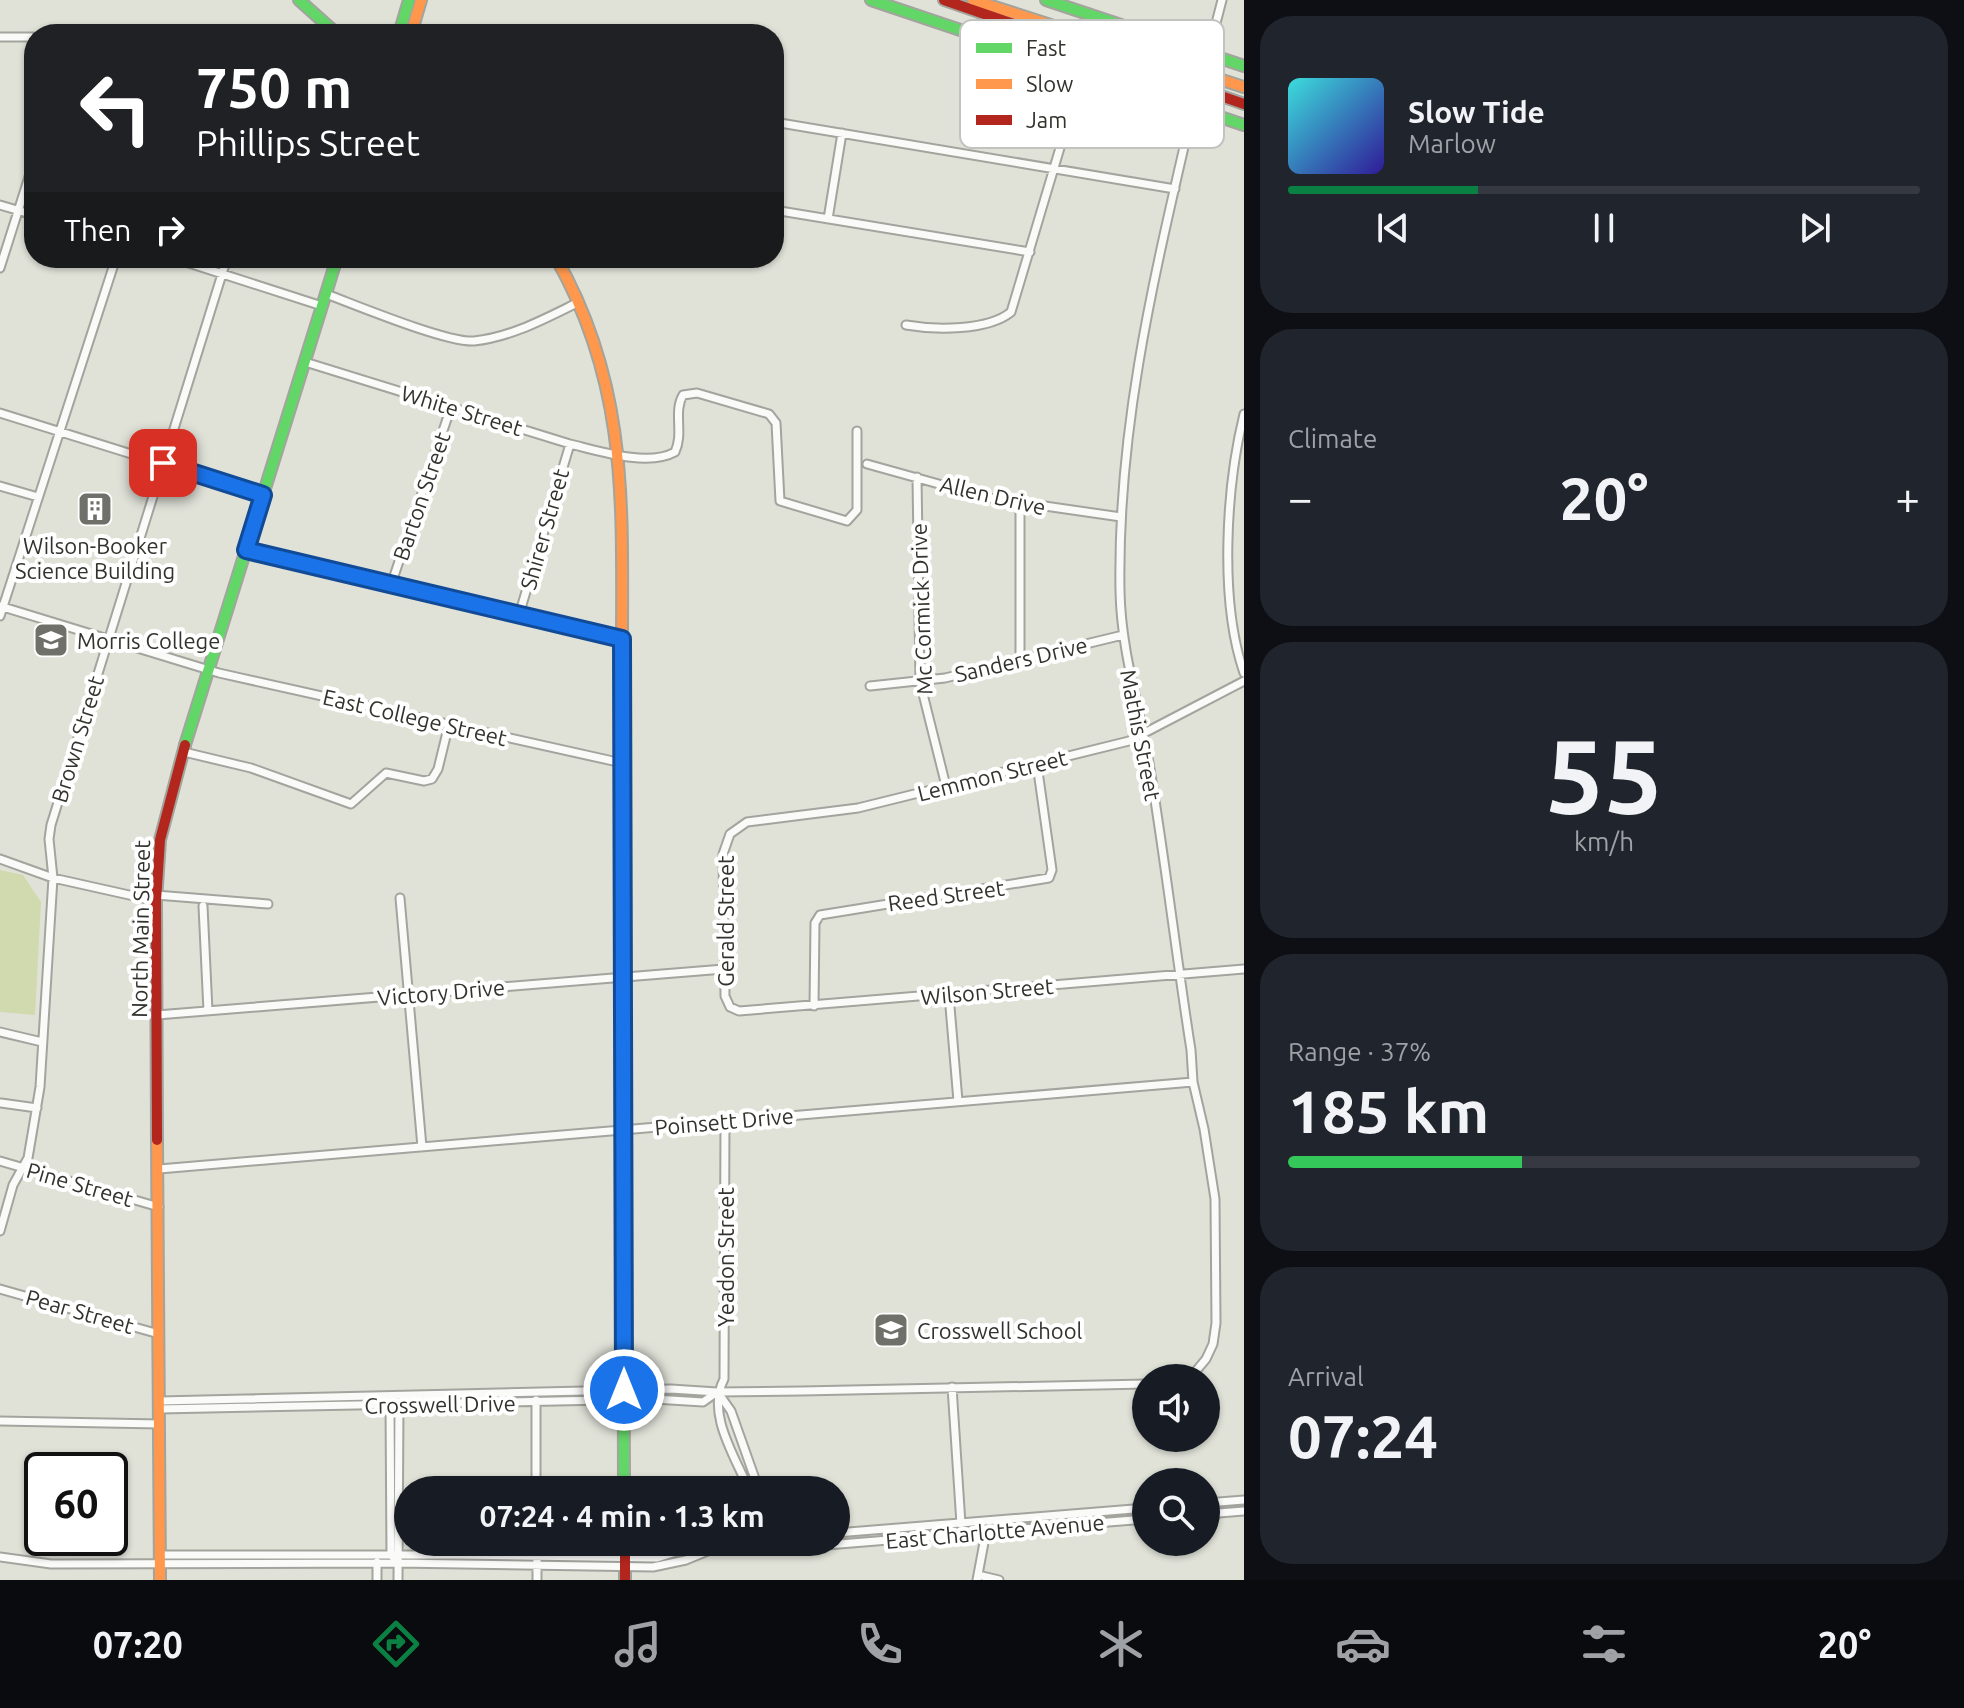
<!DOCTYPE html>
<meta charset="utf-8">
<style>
:root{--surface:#171b24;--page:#20242c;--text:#f1f3f6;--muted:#9ea1a6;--line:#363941;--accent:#0b8043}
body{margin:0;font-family:Ubuntu,sans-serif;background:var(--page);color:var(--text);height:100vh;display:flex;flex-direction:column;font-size:30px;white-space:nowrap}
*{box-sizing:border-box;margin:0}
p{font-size:26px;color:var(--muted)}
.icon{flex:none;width:44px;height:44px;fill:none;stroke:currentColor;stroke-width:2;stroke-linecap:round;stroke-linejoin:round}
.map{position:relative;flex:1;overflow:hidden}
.panel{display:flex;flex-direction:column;gap:16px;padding:16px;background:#0d0f14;width:720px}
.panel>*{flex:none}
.top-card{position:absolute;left:24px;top:24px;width:760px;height:244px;border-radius:32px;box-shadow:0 2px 6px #0004;background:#202124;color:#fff;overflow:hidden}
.buttons{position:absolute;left:1132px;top:1364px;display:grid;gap:16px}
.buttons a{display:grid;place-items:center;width:88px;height:88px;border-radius:50%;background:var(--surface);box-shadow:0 2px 6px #0004;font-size:40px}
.speed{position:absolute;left:24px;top:1452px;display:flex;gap:16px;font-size:40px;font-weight:700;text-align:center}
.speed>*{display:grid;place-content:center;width:104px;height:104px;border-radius:50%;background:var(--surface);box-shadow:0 2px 6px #0004;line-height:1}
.speed .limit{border:4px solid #111;border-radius:12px;background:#fff;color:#111}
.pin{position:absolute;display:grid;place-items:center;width:68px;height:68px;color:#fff;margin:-34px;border-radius:16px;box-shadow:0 4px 12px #0006}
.me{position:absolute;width:88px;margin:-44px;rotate:0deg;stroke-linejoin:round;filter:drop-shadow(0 0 6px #0008)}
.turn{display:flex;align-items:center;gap:28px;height:168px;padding:0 40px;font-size:36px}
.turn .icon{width:104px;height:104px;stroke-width:2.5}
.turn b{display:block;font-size:56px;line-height:68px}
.then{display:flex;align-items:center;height:76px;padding:0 40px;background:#0003;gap:16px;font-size:30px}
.big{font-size:60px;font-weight:600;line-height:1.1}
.panel .widget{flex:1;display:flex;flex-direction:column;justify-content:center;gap:12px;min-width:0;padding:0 28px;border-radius:32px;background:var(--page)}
.panel .dial{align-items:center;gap:0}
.dial b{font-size:104px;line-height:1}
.song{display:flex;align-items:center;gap:24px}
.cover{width:96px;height:96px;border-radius:12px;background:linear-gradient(135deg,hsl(180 70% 55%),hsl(250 70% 35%))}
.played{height:8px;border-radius:4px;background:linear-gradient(90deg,var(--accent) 30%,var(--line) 30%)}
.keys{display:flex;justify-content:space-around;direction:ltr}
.heat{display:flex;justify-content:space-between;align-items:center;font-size:44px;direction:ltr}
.charge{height:12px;border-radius:6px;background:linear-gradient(90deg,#34c759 37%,var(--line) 0)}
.trip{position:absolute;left:394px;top:1476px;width:456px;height:80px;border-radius:40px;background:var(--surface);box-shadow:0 2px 6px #0004;font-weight:600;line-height:80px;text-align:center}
.dock{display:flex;height:128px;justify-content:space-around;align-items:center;background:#090b0e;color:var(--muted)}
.dock .icon{width:56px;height:56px}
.dock .current{color:var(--accent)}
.dock b{font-size:36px;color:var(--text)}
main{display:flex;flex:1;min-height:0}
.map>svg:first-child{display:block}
.green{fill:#d1d9ae}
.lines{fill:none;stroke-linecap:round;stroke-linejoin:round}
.street-casing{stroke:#a2a49d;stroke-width:11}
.fast-casing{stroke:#a2a49d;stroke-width:14}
.slow-casing{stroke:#a2a49d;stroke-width:14}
.jam-casing{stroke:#a2a49d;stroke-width:14}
.street{stroke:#fafbf9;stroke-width:7}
.fast{stroke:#63d668;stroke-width:10}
.slow{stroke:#ff974d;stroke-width:10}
.jam{stroke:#b3261e;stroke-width:10}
.route-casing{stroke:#114b97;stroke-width:20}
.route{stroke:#1a73e8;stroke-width:14}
.labels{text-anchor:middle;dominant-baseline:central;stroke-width:8;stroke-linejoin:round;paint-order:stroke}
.street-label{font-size:22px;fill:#32332d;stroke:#fff}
.poi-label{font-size:22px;fill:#32332d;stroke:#fff;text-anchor:start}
.key{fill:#fff;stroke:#c2c2c0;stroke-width:2}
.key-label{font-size:22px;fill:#32332d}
</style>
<main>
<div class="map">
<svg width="1244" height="1580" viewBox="0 0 1244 1580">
<rect width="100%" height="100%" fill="#e0e2d8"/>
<path class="green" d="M0 870 23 875 41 902 35 1015 0 1012Z"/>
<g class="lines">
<defs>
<path id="street" d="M0 37H34
M1208 54 1222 0
M774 122 1175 189
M0 205 34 215
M774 210 1030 252
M828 219 842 133
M173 258 322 306
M0 268 34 161
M326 294C356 305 447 343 474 341 512 337 546 318 579 302
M906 325C935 330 988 331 1011 312L1068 121
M305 362 570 444C599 451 648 467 675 452 684 433 673 412 683 395L697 393 769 414 776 423 780 501 847 521 857 510V431
M0 413 263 495
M1244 414C1226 487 1219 601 1244 673
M867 464 989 498 1121 517
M917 477 920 682 946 786
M0 486 38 497
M1020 504V660
M246 550 622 639
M391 585 451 407
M0 606 219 673 622 763
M519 615 570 444
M0 616 116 258
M1244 681 1129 741 858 808 747 822 730 834 723 854 725 996 730 1007 739 1011 1244 969
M870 686 945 678 1123 635
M184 752 251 768 351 804 386 773 424 781 432 779 438 769 449 724
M0 859 53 878 156 901
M156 895 268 904
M400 898 422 1147
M203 906 208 1011
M949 995 958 1101
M814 1006 815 923 820 915 1049 878 1052 870 1037 764
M157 1015 724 969
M0 1032 42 1042
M1 1103 37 1108
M725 1121 724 1379C706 1414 735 1456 749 1490
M0 1161 159 1207
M159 1169 1193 1082
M0 1231 13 1185 28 1158 40 1087 53 878 49 839 51 825 227 258
M0 1289 159 1334
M1184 1378 1196 1371 1206 1359 1213 1344 1216 1323 1215 1199 1204 1129 1193 1082 1191 1050C1176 955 1165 858 1149 763 1139 705 1121 650 1120 591 1117 424 1156 269 1193 108
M952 1387 961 1524
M719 1394 731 1411 759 1490
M536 1400V1490
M160 1401 671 1389 717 1392 802 1391 1146 1384
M393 1401 390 1405 391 1555 394 1558
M160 1409 654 1399 703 1402 717 1392
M0 1421 160 1424
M1206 1503 1244 1500
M1206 1514 1244 1511
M836 1533 1146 1508
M537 1542V1580
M797 1542 827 1545 1146 1519
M161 1555H460L657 1558 708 1542
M0 1557 51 1564 398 1563 653 1567 686 1560 730 1542
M978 1575 999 1580
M377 1580V1562
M398 1580 399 1402
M977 1580 986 1532"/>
<path id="fast" d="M299 0 337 34
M871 0 1244 125
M1046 0 1244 66
M399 34 409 0
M622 648 624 1490
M185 745 337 258"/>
<path id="slow" d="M973 0 1244 87
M411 34 421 0
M556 258C629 386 622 506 622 648
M157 1140 160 1580"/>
<path id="jam" d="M944 0 1244 104
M157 1140 156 901 160 840 185 745
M625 1542V1580"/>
</defs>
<use href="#street" class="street-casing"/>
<use href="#fast" class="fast-casing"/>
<use href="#slow" class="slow-casing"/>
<use href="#jam" class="jam-casing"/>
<use href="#street" class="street"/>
<use href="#fast" class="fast"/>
<use href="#slow" class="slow"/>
<use href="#jam" class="jam"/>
</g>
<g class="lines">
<defs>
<path id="route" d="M163 463 263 495 246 550 622 639 624 1390"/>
</defs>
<use href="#route" class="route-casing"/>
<use href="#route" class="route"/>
</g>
<defs>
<symbol id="building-square" viewBox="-11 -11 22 22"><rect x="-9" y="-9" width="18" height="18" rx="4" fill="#6f7069" stroke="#fff"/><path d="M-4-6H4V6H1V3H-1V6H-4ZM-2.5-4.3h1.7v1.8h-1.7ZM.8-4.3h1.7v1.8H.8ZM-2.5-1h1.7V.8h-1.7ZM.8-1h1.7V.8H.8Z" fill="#fff"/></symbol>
<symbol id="university-square" viewBox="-11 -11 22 22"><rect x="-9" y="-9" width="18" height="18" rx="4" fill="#6f7069" stroke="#fff"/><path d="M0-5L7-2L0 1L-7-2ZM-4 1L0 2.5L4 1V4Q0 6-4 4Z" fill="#fff"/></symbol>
<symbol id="school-square" viewBox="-11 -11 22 22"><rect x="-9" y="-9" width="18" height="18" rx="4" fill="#6f7069" stroke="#fff"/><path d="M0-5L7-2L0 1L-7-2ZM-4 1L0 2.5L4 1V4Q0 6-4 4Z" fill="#fff"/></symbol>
</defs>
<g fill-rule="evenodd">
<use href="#building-square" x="75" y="489" width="40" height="40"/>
<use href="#university-square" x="31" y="620" width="40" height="40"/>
<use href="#school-square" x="871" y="1310" width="40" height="40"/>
</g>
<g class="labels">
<g class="street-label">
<text transform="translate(462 410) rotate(17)">White Street</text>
<text transform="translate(993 495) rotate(13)">Allen Drive</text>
<text transform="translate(421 496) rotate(-71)">Barton Street</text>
<text transform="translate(544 529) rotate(-74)">Shirer Street</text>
<text transform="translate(921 609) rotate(-92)">Mc Cormick Drive</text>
<text transform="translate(1021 659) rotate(-13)">Sanders Drive</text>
<text transform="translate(415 717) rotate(13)">East College Street</text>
<text transform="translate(1141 735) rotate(79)">Mathis Street</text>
<text transform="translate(77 739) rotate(-73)">Brown Street</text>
<text transform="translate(992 775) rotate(-14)">Lemmon Street</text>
<text transform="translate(946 895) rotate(-8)">Reed Street</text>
<text transform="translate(725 921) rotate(-90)">Gerald Street</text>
<text transform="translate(140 929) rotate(-89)">North Main Street</text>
<text transform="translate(987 991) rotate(-5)">Wilson Street</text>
<text transform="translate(441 992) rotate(-5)">Victory Drive</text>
<text transform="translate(724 1121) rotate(-5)">Poinsett Drive</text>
<text transform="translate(80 1184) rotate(16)">Pine Street</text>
<text transform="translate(725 1257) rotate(-90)">Yeadon Street</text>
<text transform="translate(80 1311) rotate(16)">Pear Street</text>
<text transform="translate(440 1404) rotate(-1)">Crosswell Drive</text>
<text transform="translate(995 1531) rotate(-5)">East Charlotte Avenue</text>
</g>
<g class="poi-label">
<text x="95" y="545" text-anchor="middle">Wilson-Booker<tspan x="95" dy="25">Science Building</tspan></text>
<text x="77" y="640">Morris College</text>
<text x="917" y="1330">Crosswell School</text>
</g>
</g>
<rect x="960" y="20" width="264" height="128" rx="12" class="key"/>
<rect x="976" y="43" width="36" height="10" fill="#63d668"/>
<rect x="976" y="79" width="36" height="10" fill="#ff974d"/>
<rect x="976" y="115" width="36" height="10" fill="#b3261e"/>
<g class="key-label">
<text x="1026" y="56">Fast</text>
<text x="1026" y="92">Slow</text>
<text x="1026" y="128">Jam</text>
</g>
</svg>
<div class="buttons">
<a><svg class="icon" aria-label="sound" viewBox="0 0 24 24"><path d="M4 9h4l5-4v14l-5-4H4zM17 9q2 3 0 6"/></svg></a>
<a><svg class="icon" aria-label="search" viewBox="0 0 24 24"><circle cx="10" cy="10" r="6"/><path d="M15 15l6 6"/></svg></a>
</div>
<div class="speed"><div class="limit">60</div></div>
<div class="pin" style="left:163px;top:463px;background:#d93025"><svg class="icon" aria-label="arrive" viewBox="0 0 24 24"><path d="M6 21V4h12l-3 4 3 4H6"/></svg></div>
<svg class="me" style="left:624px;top:1390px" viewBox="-20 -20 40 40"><circle r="17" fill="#1a73e8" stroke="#fff" stroke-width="3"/><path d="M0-11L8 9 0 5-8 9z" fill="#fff"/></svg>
<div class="trip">07:24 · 4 min · 1.3 km</div>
<div class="top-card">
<div class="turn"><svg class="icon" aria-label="left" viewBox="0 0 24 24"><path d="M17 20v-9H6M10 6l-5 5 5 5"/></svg><div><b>750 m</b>Phillips Street</div></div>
<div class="then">Then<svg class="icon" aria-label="right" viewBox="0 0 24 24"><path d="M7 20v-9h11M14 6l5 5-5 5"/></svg></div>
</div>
</div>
<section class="panel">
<div class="widget">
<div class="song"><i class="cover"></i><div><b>Slow Tide</b><p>Marlow</p></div></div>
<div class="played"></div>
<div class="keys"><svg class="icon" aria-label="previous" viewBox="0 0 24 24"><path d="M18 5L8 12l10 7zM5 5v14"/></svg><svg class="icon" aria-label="pause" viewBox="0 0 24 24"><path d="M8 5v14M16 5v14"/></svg><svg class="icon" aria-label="next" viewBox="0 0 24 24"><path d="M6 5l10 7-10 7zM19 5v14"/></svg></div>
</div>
<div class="widget"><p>Climate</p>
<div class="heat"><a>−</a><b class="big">20°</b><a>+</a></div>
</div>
<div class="widget dial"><b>55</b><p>km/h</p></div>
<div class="widget"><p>Range · 37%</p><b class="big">185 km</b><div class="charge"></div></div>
<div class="widget"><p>Arrival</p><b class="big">07:24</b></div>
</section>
</main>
<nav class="dock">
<b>07:20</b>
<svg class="icon current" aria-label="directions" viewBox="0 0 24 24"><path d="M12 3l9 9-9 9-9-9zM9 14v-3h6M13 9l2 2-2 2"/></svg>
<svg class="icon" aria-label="music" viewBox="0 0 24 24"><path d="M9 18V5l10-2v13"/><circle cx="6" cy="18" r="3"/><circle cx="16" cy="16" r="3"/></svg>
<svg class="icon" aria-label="phone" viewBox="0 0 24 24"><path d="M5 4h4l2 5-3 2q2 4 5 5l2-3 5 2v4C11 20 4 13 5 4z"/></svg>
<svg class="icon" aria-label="climate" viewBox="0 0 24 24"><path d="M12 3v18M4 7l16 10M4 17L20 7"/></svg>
<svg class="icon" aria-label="car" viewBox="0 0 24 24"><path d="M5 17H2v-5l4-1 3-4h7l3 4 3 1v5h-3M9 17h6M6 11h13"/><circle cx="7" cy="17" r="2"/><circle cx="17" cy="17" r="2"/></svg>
<svg class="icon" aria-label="filters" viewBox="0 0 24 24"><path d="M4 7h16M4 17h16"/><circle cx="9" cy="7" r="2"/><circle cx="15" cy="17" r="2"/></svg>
<b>20°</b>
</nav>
